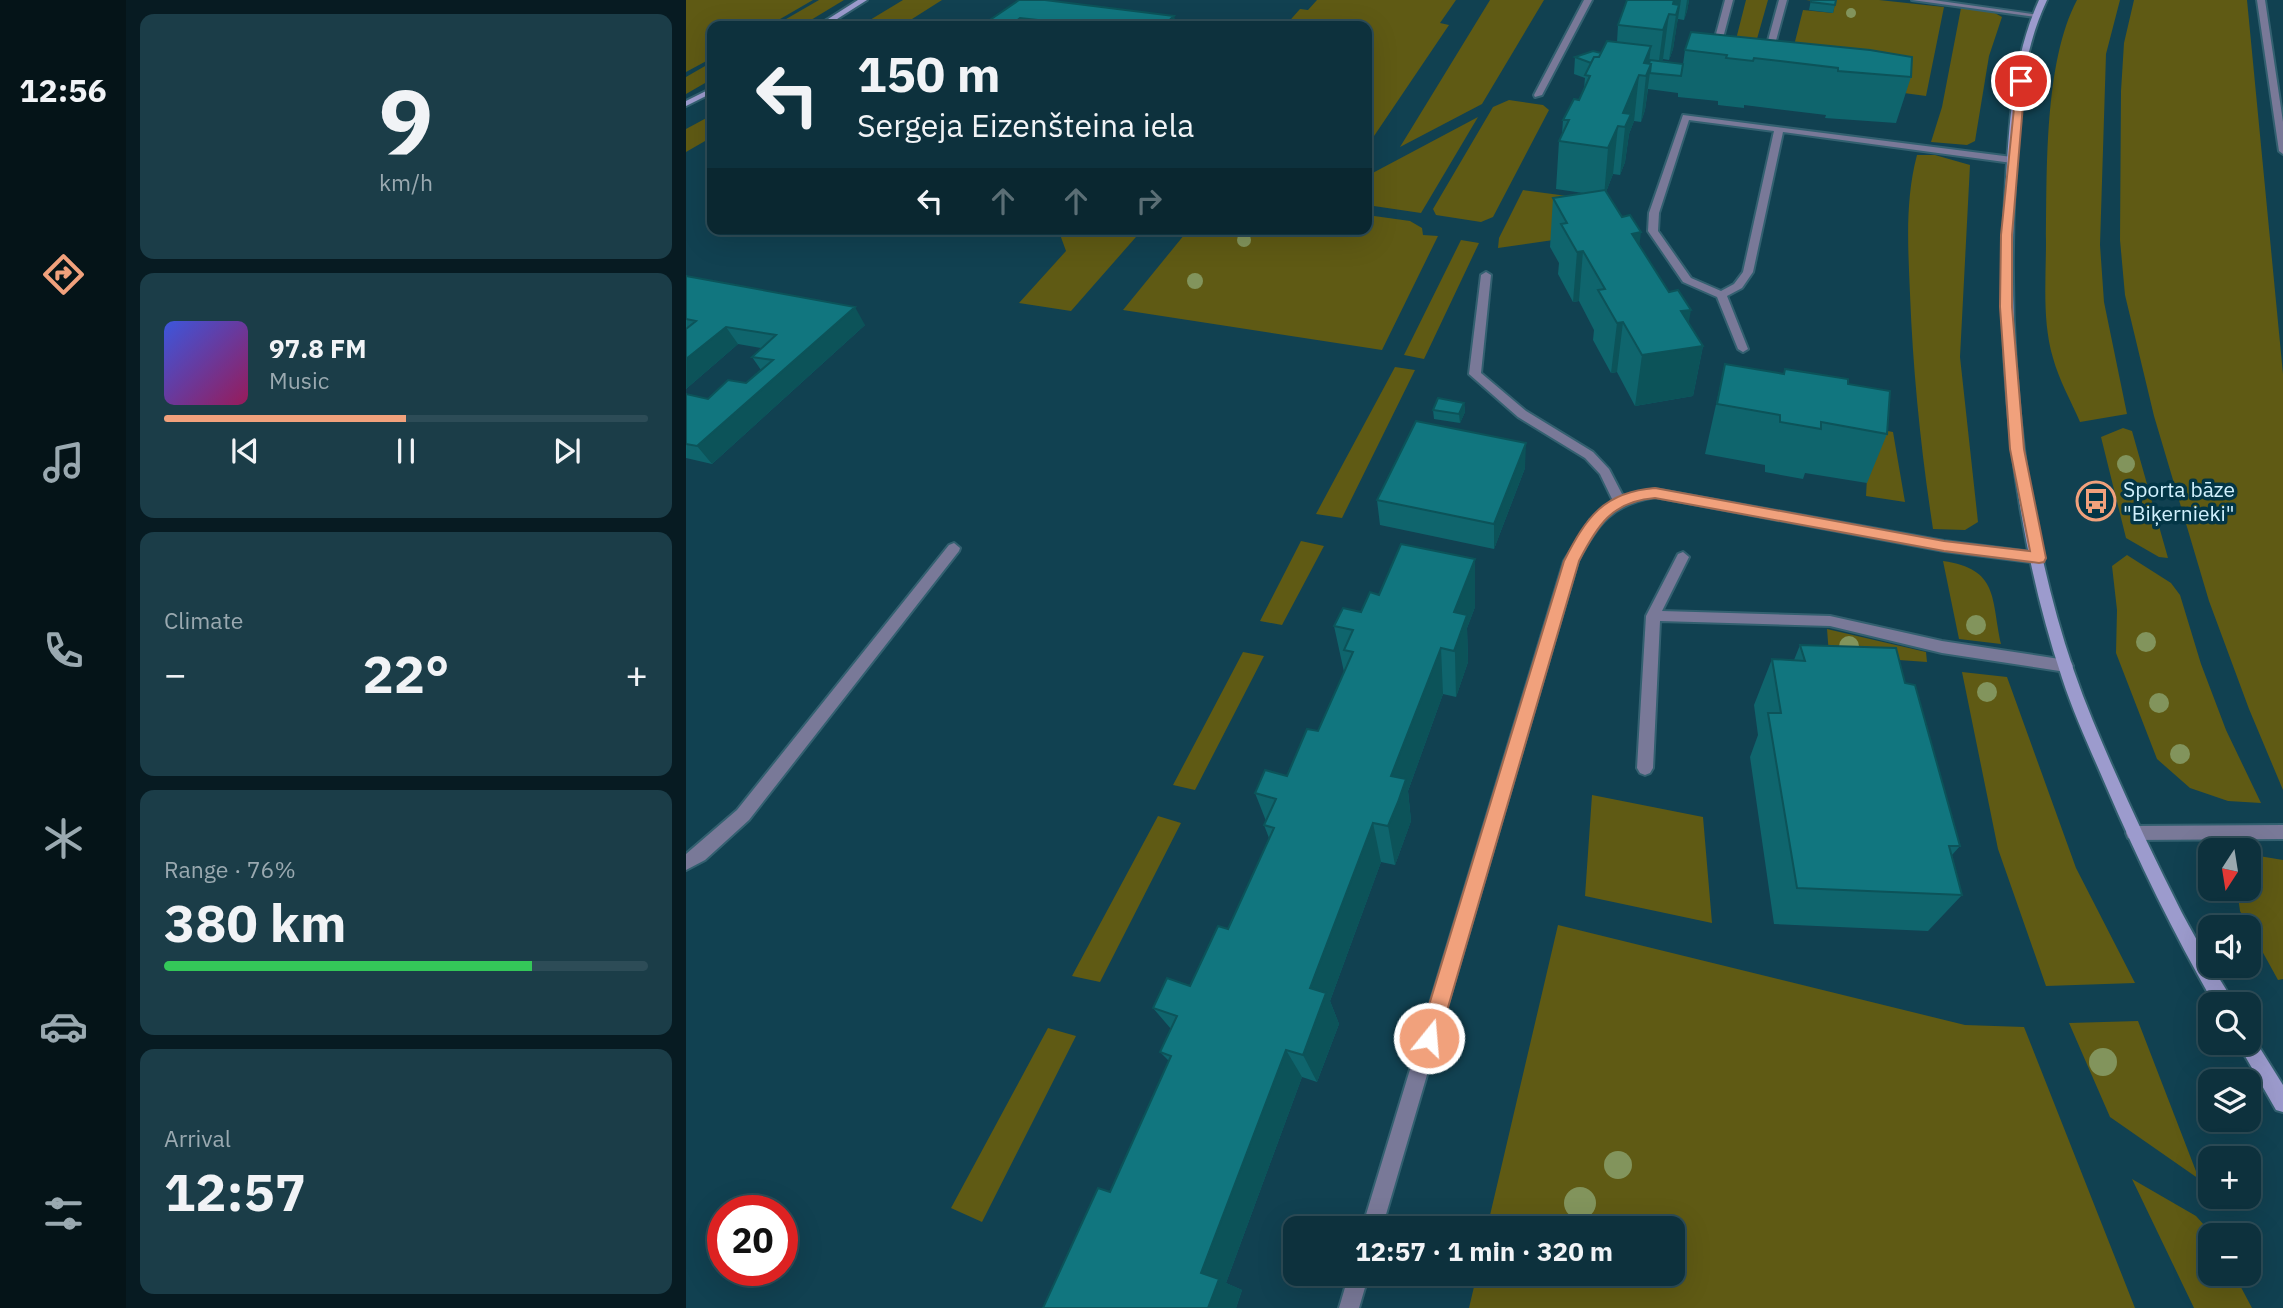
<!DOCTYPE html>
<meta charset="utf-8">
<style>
:root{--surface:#0d313d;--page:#1b3d48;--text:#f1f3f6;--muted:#9aa9b0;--line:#2d4c57;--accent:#f1a17c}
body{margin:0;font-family:"IBM Plex Sans",sans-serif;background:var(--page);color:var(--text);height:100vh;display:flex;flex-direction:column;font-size:26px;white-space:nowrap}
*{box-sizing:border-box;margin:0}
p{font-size:23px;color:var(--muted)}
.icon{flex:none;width:38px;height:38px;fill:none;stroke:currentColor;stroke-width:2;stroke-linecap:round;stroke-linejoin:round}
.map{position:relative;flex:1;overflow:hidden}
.side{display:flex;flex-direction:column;gap:14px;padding:14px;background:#071b22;width:560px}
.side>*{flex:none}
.top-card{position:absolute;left:21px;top:21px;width:665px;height:214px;border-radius:14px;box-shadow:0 7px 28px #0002,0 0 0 2px var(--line);background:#0d313d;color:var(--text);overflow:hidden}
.needle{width:46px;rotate:192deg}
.tools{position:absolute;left:1512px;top:838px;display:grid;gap:14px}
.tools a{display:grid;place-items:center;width:63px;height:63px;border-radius:14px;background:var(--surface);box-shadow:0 7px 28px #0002,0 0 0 2px var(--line);font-size:35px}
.speed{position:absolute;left:21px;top:1195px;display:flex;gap:14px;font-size:35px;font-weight:700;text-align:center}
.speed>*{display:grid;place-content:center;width:91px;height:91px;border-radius:50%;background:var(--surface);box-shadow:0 7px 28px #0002,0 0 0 2px var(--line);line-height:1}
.speed .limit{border:10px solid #d22;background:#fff;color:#111}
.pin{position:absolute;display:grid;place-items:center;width:60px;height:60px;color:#fff;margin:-30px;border:4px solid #fff;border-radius:50%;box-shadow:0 2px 7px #0007}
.me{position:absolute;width:77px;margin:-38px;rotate:17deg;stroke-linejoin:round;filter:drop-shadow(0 0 5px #0008)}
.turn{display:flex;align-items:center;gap:24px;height:147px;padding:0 35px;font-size:32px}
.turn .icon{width:91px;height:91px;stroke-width:2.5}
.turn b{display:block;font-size:49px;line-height:60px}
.lanes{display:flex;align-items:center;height:66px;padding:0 35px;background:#0003;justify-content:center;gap:35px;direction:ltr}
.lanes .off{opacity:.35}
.big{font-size:52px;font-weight:700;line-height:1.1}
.side .tile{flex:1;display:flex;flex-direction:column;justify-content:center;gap:10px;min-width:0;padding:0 24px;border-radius:14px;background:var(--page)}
.side .dial{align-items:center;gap:0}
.dial b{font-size:91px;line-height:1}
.song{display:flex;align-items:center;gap:21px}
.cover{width:84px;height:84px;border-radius:10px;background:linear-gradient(135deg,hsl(230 70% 55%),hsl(330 70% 35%))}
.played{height:7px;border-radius:4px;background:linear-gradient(90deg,var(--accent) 50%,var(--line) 50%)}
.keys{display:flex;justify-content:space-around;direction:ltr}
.heat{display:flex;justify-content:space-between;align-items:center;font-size:38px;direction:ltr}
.charge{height:10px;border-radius:5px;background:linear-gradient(90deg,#34c759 76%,var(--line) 0)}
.trip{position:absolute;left:597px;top:1216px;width:402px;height:70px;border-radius:14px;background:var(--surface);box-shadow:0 7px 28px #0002,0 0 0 2px var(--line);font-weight:700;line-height:70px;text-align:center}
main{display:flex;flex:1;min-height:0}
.tabs{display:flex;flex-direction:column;width:126px;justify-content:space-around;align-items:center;background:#051418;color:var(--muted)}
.tabs .icon{width:49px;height:49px}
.tabs .current{color:var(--accent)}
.tabs b{font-size:32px;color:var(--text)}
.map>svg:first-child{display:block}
.green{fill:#5f5a14}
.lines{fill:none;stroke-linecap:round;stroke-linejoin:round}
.lane-casing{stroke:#336070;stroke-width:4}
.secondary-casing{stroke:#336070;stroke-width:4}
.lane{fill:#797998;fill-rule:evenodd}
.secondary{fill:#9c9bcd;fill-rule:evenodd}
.tree{fill:#82945c}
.wall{fill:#0f656d}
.shaded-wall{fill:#0c5359}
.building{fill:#11767f;stroke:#0c5359;stroke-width:2}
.route{fill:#f1a17c;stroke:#9d6951;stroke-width:2}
.labels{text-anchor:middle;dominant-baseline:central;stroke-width:7;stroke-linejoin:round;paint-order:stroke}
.poi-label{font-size:21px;fill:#d0f0fd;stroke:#033646;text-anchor:start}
</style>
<main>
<nav class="tabs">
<b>12:56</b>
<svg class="icon current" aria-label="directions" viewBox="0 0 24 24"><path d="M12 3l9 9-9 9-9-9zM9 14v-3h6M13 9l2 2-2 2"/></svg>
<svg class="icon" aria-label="music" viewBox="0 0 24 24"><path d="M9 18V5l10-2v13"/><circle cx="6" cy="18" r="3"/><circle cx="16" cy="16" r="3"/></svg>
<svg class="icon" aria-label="phone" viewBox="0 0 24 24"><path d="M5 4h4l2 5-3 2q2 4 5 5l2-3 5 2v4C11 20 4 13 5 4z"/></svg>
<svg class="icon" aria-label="climate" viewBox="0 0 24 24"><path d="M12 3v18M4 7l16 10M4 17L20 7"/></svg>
<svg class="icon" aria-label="car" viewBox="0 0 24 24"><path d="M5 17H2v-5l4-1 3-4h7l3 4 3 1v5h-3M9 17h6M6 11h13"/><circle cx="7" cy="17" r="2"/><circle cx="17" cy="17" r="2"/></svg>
<svg class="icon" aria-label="filters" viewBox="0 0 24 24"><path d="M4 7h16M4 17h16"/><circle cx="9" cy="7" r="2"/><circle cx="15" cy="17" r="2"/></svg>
</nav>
<section class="side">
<div class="tile dial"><b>9</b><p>km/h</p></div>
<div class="tile">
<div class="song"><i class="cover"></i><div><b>97.8 FM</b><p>Music</p></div></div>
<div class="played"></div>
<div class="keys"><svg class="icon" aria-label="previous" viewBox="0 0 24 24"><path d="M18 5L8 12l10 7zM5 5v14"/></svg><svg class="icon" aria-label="pause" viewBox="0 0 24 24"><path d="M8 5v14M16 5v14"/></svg><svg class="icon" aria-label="next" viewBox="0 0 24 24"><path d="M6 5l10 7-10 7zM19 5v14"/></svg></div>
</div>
<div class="tile"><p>Climate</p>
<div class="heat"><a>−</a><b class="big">22°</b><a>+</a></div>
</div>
<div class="tile"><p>Range · 76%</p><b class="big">380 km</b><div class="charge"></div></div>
<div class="tile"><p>Arrival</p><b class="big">12:57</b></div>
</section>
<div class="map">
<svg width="1597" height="1308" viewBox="0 0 1597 1308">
<rect width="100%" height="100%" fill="#114151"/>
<path class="green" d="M0 0H127L82 26H26V58L0 72Z
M133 0H158L115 26H88Z
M217 0H256L215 26H174Z
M631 0H770L754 23 763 25 686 139 681 138V26H599L614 9 622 10Z
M804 0H858L796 104 714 147Z
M1060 0H1082L1067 53 1046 55Z
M1120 0H1193L1258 7 1240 96 1100 77 1117 10 1147 13 1149 4Z
M1391 0H1434L1420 54 1414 245 1418 302 1441 414 1394 422C1385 401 1373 380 1367 358 1356 321 1360 279 1360 241 1361 171 1358 62 1391 0Z
M1448 0H1561L1597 374V790L1563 709 1523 601 1468 416 1439 295 1434 240 1435 91 1438 43Z
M1275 8 1307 12 1316 17 1303 56 1289 141 1281 145 1245 142 1256 107Z
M26 62V79L0 94V77Z
M823 100 857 105 863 110 807 217 795 222 750 215 747 209 807 107Z
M26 115V137L0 152V129Z
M792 117 735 213 681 205V176Z
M1231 155H1249L1284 165 1274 357 1292 522 1279 530 1247 529C1235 451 1227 372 1224 294 1222 247 1219 200 1231 155Z
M837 190 919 201 923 232 812 248 813 238Z
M681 215 724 221 736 228 737 235 752 236 696 350 437 310 503 229H681Z
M372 229H457L385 311 333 303 380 251Z
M775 240 793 243 738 359 718 355Z
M709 367 729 370 656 518 630 514Z
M1031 399 1207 432 1219 502 1180 496 1183 441Z
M1437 428 1446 431 1482 558 1473 557 1440 538 1415 437Z
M615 541 638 546 596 625 574 621Z
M1441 555 1485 583 1494 595 1515 664 1540 730 1575 803 1542 801 1504 788 1471 759 1430 653 1431 610 1426 566Z
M1257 561C1313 569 1305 598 1315 644L1273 639Z
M1141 629 1240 652 1241 662 1143 655Z
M557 652 578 656 509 790 487 785Z
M1276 672 1321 677 1390 868 1449 983 1360 986 1312 849Z
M906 795 1017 817 1026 923 899 896Z
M472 816 495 823 414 982 386 976Z
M1573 856 1597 860V979L1592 980 1554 911 1551 889H1563V865Z
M872 925 1279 1025 1338 1027 1449 1308H783L791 1274H987V1228H801Z
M1452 1021 1513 1179 1424 1117 1383 1023Z
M362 1028 390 1036 296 1222 265 1208Z
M1446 1179 1510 1216 1527 1235 1524 1236V1274H1548L1566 1308H1508Z"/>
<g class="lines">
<defs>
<path id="lane" d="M898 0H906L856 95 849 97 848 95Z
M1039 0H1047L1033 53 1029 55 1025 53Z
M1093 0H1101L1085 59 1081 61 1077 59Z
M1226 0H1247L1353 15 1349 17Z
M1571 0H1579L1597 122V154L1593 151Z
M997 115 1326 157 1330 160 1326 163 1097 132 1067 272 1056 288 1041 296 1062 349 1057 352 1052 349 1031 297 997 282 962 231 963 213ZM1003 120 1088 131 1057 272 1048 284 1035 291 1005 278 972 231 973 213Z
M800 272 805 275 795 373 840 411 907 452 923 469 937 496 969 489 1258 541 1353 553 1359 558 1353 563 1258 551 969 497C926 504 911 524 892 561L696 1228H676L878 561 904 520 927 501 914 474 899 458 832 417 783 374 795 275Z
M268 543 274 548 273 551 63 820 19 860 0 870V854L51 810 263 545Z
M997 552 1003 557 976 611 1144 616 1256 641 1380 660 1385 662 1387 666 1385 670 1380 672 1256 653 1144 626 974 621 967 768 964 773 959 775 954 773 951 768 960 616 992 554Z
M1597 825V839L1448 840 1442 838 1440 833 1442 828 1448 826Z
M663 1274H683L673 1308H653Z"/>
<path id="secondary" d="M172 0H181L140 26H131Z
M1353 0H1361C1334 57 1332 119 1329 181 1320 359 1338 555 1407 721 1434 786 1464 850 1496 913 1505 930 1515 947 1524 964 1531 976 1542 990 1547 1004H1528C1488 934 1452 861 1420 786 1405 751 1388 715 1376 678 1325 525 1310 358 1319 197 1323 130 1325 62 1353 0Z
M26 88V93L0 106V101Z
M1563 1035 1567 1037 1597 1085V1112L1590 1110 1555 1049 1552 1043H1563Z"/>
</defs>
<use href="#lane" class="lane-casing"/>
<use href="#secondary" class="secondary-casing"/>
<use href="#lane" class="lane"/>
<use href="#secondary" class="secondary"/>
</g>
<g class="tree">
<circle cx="1165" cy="13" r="5"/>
<circle cx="558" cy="240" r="7"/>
<circle cx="509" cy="281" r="8"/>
<circle cx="1440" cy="464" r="9"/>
<circle cx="1290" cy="625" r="10"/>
<circle cx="1460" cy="642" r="10"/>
<circle cx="1163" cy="646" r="10"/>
<circle cx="1301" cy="692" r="10"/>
<circle cx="1473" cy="703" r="10"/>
<circle cx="1494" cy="754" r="10"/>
<circle cx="1417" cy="1062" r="14"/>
<circle cx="932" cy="1165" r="14"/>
<circle cx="894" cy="1203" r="16"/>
</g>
<path class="wall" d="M333 0 491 26H295Z
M941 0H1003L1001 11 998 20 992 19 991 23 987 49 983 60 977 59 976 61 997 64 999 50 1225 77 1210 123 1139 118 1140 115 1058 105V108L1032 105V101L992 97V93L962 89 959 110 955 122 948 121 943 134 939 162 934 175 927 174 920 192 1017 346 1007 396 949 406 931 372 925 373 907 340 908 330 893 301 887 302 872 274 873 263 864 247 867 198 897 193 870 189 873 141 876 134 877 120 893 100 898 88 899 78 888 74 889 57 915 53 931 42 932 25Z
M1125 0H1150L1147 13 1123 10Z
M0 276 179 325 26 464 0 458V394L22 399 60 383 75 370 66 357 75 348 52 344 0 389Z
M1039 364 1162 384 1201 434 1181 483 1119 473 1117 479 1079 472V465L1019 454Z
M778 403 779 412 774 423 748 419 747 410Z
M839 468 808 549 694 525 691 500Z
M693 595 789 607 781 628 782 662 770 697 757 694 722 791 725 821 709 865 695 862 644 1001 653 1024 631 1082 616 1077 540 1283 556 1290 550 1308H357L424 1192 483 1061 474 1052 485 1029 467 1008 504 986 542 929 583 838 578 825 580 821 569 793 601 776 632 731 658 672 648 626 675 612Z
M1114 645 1219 683 1274 846 1266 855 1276 895 1242 931 1088 924 1064 757 1072 735 1068 705 1086 659 1108 660Z"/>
<path class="shaded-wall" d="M988 0H995L987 49 983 60 990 15 987 4Z
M1001 0H1003L1001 11 998 20Z
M983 14 977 59 971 75 977 30Z
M488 16 491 26H477Z
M334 18 337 26H324Z
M965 46 962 71 965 64 959 110 955 122 960 76 958 63Z
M953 75 948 121 943 134 939 162 934 175 939 127 937 113Z
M932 126 927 174 918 197 922 148Z
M955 232 949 282 946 234Z
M897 251 893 301 887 302 891 252Z
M169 307 179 325 26 464 11 446Z
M1005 310 998 349 1017 346 1007 396 949 406 956 355 995 311Z
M937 322 931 372 925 373 931 323Z
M40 327 52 344 0 389V359Z
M778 403 779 412 774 423 773 414Z
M840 443 839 468 808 549V524Z
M789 559V607L781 628 782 662 770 697 768 612Z
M755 648 757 694 722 791 725 821 709 865 702 826 705 776Z
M687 823 695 862 644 1001 653 1024 631 1082 617 1055 624 988Z
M600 1050 616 1077 540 1283 556 1290 550 1308H522L515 1273Z"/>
<path class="building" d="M333 0H359L488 16 477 26H414L387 23 383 26H365L370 22 334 18 324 26 308 25 306 26H295Z
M941 0H988L987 4 993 5 990 15 983 14 977 30 932 25Z
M1125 0H1150L1149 5 1125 2Z
M1005 32 1184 50 1226 57 1225 77 1152 71V68L1068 58 1067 61 1040 58 1041 55 999 50Z
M921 41 965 46 958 63 965 64 960 76 953 75 937 113 945 114 939 127 932 126 922 148 873 141 883 120H877L888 99 893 100 904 76 899 75 908 57H913Z
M907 51 915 53 913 57H908L905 63 889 57Z
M964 60 997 64 995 76 964 73 965 64H963Z
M919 190 936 217 944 215 955 232 946 234 983 292 992 290 1005 310 995 311 1017 346 956 355 937 322 931 323 912 290 919 289 897 251 891 252 875 224 881 223 867 198Z
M0 276 169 307 11 446 0 444V394L22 399 42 380 60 383 87 360 66 357 90 335 40 327 0 359V329L10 321 0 319Z
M1039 364 1098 374 1099 369 1162 379V384L1204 391 1201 434 1135 422V429L1094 422V415L1031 404Z
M752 398 778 403 773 414 747 410Z
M730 421 840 443 808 524 691 500Z
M715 544 789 559 768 612 781 615 768 651 755 648 705 776 720 779 712 802 702 826 687 823 624 988 640 993 617 1055 600 1050 515 1273 533 1279 522 1308H357L412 1188 424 1192 485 1056 474 1052 491 1016 467 1008 481 978 504 986 532 926 542 929 588 828 578 825 590 799 569 793 579 770 601 776 621 729 632 731 667 652 658 650 667 630 648 626 657 608 675 612 684 592 693 595Z
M1114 645 1210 648 1219 683 1229 685 1274 846H1263L1276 895 1111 888 1082 713H1095L1086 659 1119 661Z"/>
<path class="route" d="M1331 79 1339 81 1326 235V307L1338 449 1360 558 1358 562 1353 563 1258 551 969 498C926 501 911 526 893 561L753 1038 750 1046 743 1049 736 1046 733 1038 878 561C900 518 917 492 969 488L1258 541 1344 551 1324 449 1314 307 1315 235Z"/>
<defs>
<symbol id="bus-ring" viewBox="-11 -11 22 22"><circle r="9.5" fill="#033646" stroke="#f1a17c" stroke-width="1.5"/><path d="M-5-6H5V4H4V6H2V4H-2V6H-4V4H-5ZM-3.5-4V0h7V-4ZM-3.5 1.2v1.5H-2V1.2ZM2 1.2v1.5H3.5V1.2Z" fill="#f1a17c"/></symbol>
</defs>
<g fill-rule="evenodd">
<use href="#bus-ring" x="1388" y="479" width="44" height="44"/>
</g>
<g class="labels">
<g class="poi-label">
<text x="1437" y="489">Sporta bāze<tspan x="1437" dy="24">"Biķernieki"</tspan></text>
</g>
</g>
</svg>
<div class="tools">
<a><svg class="needle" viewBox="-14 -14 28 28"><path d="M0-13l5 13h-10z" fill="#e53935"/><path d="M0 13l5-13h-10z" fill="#9aa9b0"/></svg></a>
<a><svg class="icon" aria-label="sound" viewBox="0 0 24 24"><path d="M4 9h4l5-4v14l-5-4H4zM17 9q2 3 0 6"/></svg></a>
<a><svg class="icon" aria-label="search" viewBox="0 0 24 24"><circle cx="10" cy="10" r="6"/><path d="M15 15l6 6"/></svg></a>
<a><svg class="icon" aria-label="layers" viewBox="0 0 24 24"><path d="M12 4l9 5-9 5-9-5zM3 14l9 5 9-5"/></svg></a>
<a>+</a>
<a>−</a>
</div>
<div class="speed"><div class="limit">20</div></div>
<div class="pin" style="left:1335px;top:81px;background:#d93025"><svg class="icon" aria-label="arrive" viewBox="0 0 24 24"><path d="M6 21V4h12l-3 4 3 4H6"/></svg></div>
<svg class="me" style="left:743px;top:1038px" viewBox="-20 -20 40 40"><circle r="17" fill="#f1a17c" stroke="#fff" stroke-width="3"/><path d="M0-11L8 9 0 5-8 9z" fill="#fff"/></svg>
<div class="trip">12:57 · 1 min · 320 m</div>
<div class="top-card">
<div class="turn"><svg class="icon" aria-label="left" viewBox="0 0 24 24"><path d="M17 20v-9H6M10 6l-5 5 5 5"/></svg><div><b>150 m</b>Sergeja Eizenšteina iela</div></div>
<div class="lanes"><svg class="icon" aria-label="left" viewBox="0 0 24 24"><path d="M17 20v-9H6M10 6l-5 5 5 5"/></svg><svg class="icon off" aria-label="ahead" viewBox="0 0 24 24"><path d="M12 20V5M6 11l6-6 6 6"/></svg><svg class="icon off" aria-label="ahead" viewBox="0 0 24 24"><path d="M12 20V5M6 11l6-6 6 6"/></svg><svg class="icon off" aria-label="right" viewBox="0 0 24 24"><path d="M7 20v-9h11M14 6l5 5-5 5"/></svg></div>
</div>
</div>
</main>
